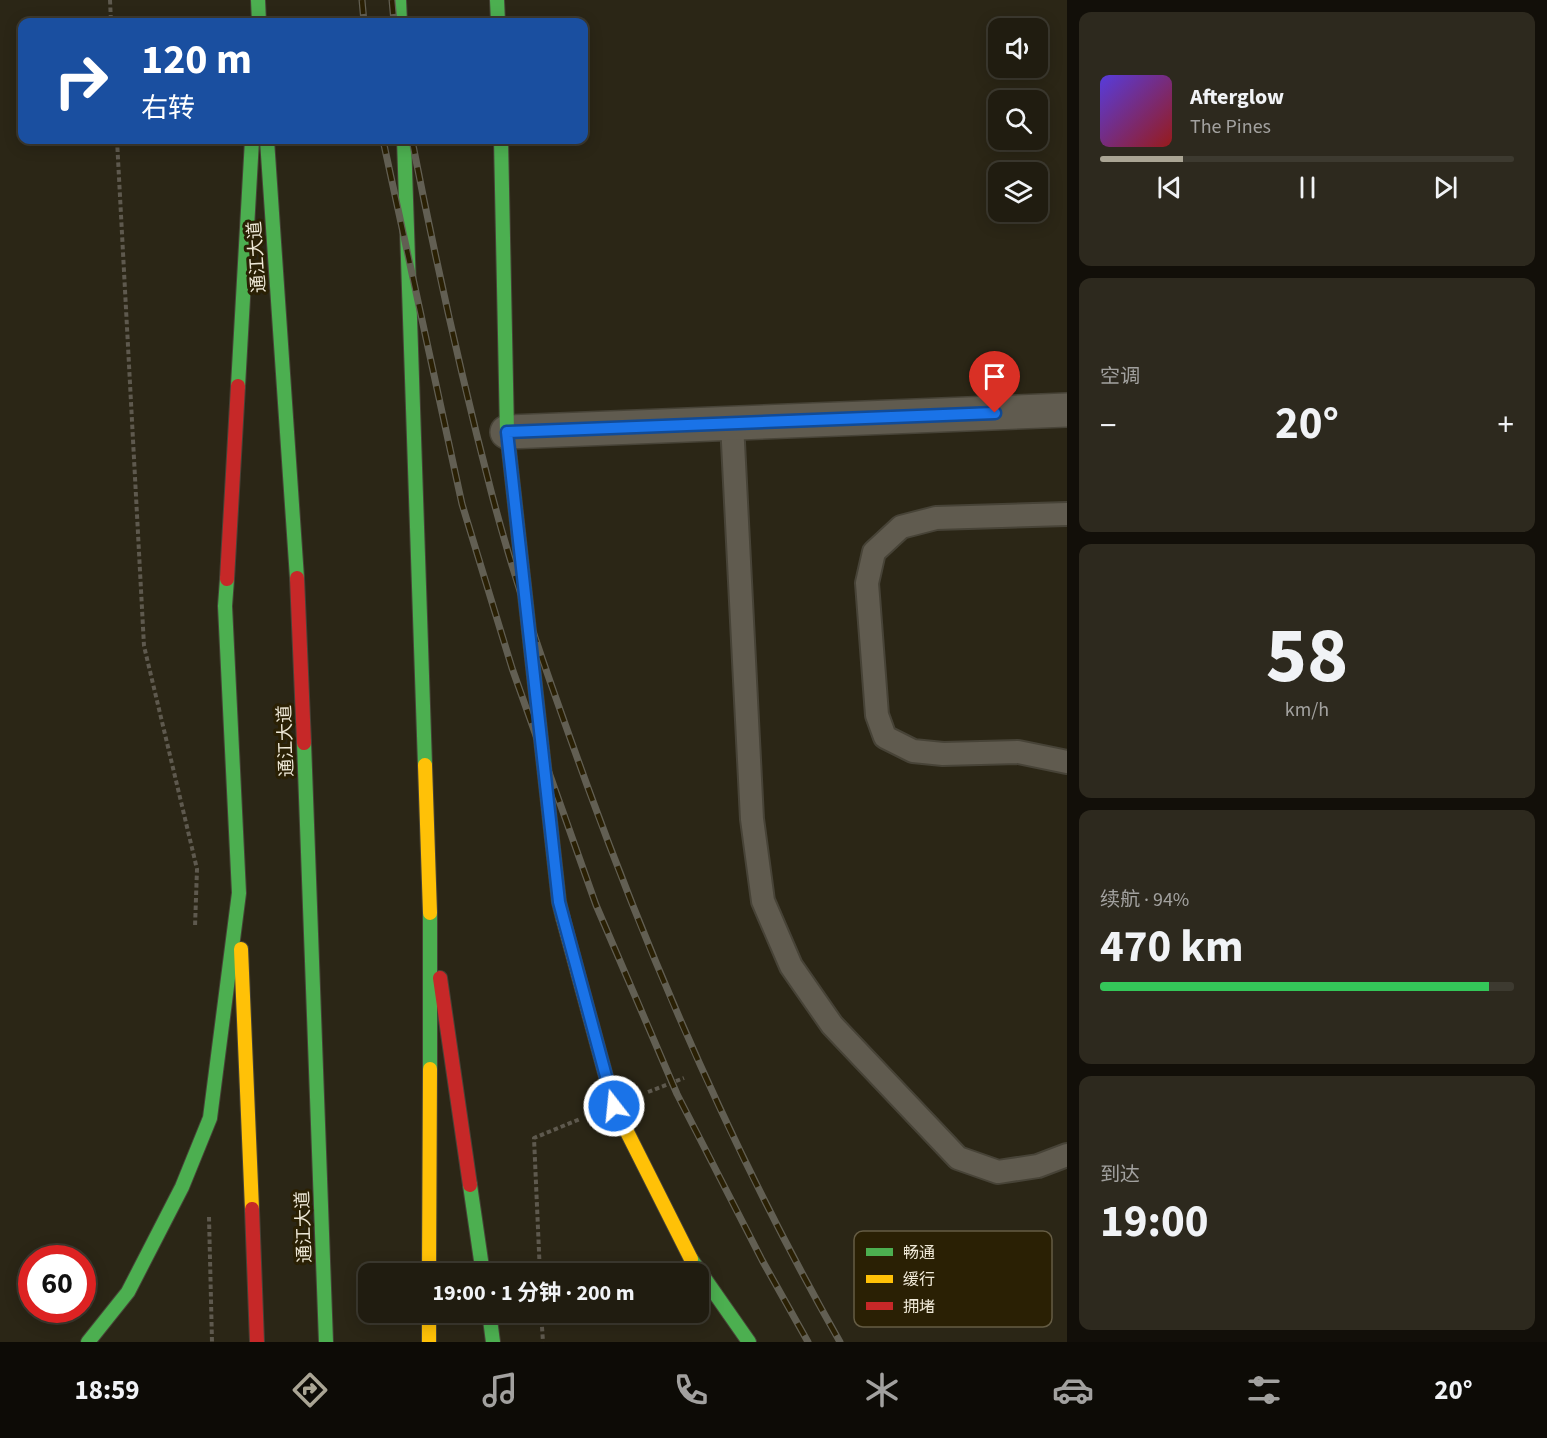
<!DOCTYPE html>
<html lang="zh">
<meta charset="utf-8">
<style>
:root{--surface:#201c10;--page:#2d291e;--text:#f1f3f6;--muted:#a2a19f;--line:#3d3a30;--accent:#aaa594}
body{margin:0;font-family:"Source Sans 3","Noto Sans SC",sans-serif;background:var(--page);color:var(--text);height:100vh;display:flex;flex-direction:column;font-size:22px;white-space:nowrap}
*{box-sizing:border-box;margin:0}
p{font-size:20px;color:var(--muted)}
.icon{flex:none;width:33px;height:33px;fill:none;stroke:currentColor;stroke-width:2;stroke-linecap:round;stroke-linejoin:round}
.map{position:relative;flex:1;overflow:hidden}
.details{display:flex;flex-direction:column;gap:12px;padding:12px;background:#120f09;width:480px}
.details>*{flex:none}
.guide{position:absolute;left:18px;top:18px;width:570px;height:126px;border-radius:12px;box-shadow:0 3px 15px #0003,0 0 0 2px var(--line);background:#1a4fa0;color:#fff;overflow:hidden}
.tools{position:absolute;left:988px;top:18px;display:grid;gap:12px}
.tools a{display:grid;place-items:center;width:60px;height:60px;border-radius:12px;background:var(--surface);box-shadow:0 3px 15px #0003,0 0 0 2px var(--line);font-size:30px}
.speed{position:absolute;left:18px;top:1245px;display:flex;gap:12px;font-size:30px;font-weight:700;text-align:center}
.speed>*{display:grid;place-content:center;width:78px;height:78px;border-radius:50%;background:var(--surface);box-shadow:0 3px 15px #0003,0 0 0 2px var(--line);line-height:1}
.speed .limit{border:9px solid #d22;background:#fff;color:#111}
.pin{position:absolute;display:grid;place-items:center;width:51px;height:51px;color:#fff;margin:-62px -26px;border-radius:50% 50% 50% 0;rotate:-45deg;box-shadow:0 0 6px #0007}
.pin .icon{rotate:45deg}
.me{position:absolute;width:66px;margin:-33px;rotate:344deg;stroke-linejoin:round;filter:drop-shadow(0 0 4px #0008)}
.turn{display:flex;align-items:center;gap:21px;height:126px;padding:0 24px;font-size:27px}
.turn .icon{width:78px;height:78px;stroke-width:2.5}
.turn b{display:block;font-size:42px;line-height:51px}
.big{font-size:45px;font-weight:700;line-height:1.1}
.details .widget{flex:1;display:flex;flex-direction:column;justify-content:center;gap:9px;min-width:0;padding:0 21px;border-radius:12px;background:var(--page)}
.details .dial{align-items:center;gap:0}
.dial b{font-size:78px;line-height:1}
.song{display:flex;align-items:center;gap:18px}
.cover{width:72px;height:72px;border-radius:9px;background:linear-gradient(135deg,hsl(250 70% 55%),hsl(0 70% 35%))}
.played{height:6px;border-radius:3px;background:linear-gradient(90deg,var(--accent) 20%,var(--line) 20%)}
.keys{display:flex;justify-content:space-around;direction:ltr}
.heat{display:flex;justify-content:space-between;align-items:center;font-size:33px;direction:ltr}
.charge{height:9px;border-radius:4px;background:linear-gradient(90deg,#34c759 94%,var(--line) 0)}
.trip{position:absolute;left:358px;top:1263px;width:351px;height:60px;border-radius:12px;background:var(--surface);box-shadow:0 3px 15px #0003,0 0 0 2px var(--line);font-weight:700;line-height:60px;text-align:center}
.tab-bar{display:flex;height:96px;justify-content:space-around;align-items:center;background:#0d0b06;color:var(--muted)}
.tab-bar .icon{width:42px;height:42px}
.tab-bar .current{color:var(--accent)}
.tab-bar b{font-size:27px;color:var(--text)}
main{display:flex;flex:1;min-height:0}
.map>svg:first-child{display:block}
.lines{fill:none;stroke-linecap:round;stroke-linejoin:round}
.lane-casing{stroke:#474337;stroke-width:26}
.street-casing{stroke:#474337;stroke-width:36}
.fast-casing{stroke:#474337;stroke-width:16}
.slow-casing{stroke:#474337;stroke-width:16}
.jam-casing{stroke:#474337;stroke-width:16}
.path{stroke:#5e594e;stroke-width:4;stroke-dasharray:4.5 3;stroke-linecap:butt}
.lane{stroke:#605b4f;stroke-width:22}
.street{stroke:#605b4f;stroke-width:33}
.fast{stroke:#4caf50;stroke-width:14}
.slow{stroke:#ffc107;stroke-width:14}
.jam{stroke:#c62828;stroke-width:14}
.rail-casing{stroke:#625f53;stroke-width:7}
.rail{stroke:#2a2004;stroke-width:4.5;stroke-dasharray:14;stroke-linecap:butt}
.route-casing{stroke:#114b97;stroke-width:15}
.route{stroke:#1a73e8;stroke-width:10}
.labels{text-anchor:middle;dominant-baseline:central;stroke-width:6;stroke-linejoin:round;paint-order:stroke}
.street-label{font-size:18px;fill:#efe9d8;stroke:#2a2004}
.key{fill:#2a2004;stroke:#655c44;stroke-width:1.5}
.key-label{font-size:16px;fill:#efe9d8}
</style>
<main>
<div class="map">
<svg width="1067" height="1342" viewBox="0 0 1067 1342">
<rect width="100%" height="100%" fill="#2b2616"/>
<g class="lines">
<defs>
<path id="lane" d="M732 423 752 819 763 901 791 966 832 1025 958 1158 998 1172 1038 1166 1067 1155
M1067 514 936 518 901 527 874 552 867 583 877 715 885 737 913 751 943 754 1018 752 1067 762"/>
<path id="street" d="M507 432 1067 410"/>
<path id="fast" d="M258 0 259 22
M399 0 400 22
M497 0 498 22
M267 140 297 578
M404 140 425 765
M501 140 507 432 559 902 563 918
M238 386 252 140
M304 743 326 1342
M430 1069V913
M470 1185 483 1274
M691 1259 749 1342
M489 1312 493 1342
M88 1342 128 1292 182 1187 210 1118 239 893 225 606 227 579"/>
<path id="slow" d="M425 765 430 913
M563 918 614 1106 691 1259
M241 949 252 1209
M429 1274 430 1069
M429 1312V1342"/>
<path id="jam" d="M297 578 304 743
M227 579 238 386
M440 978 470 1185
M252 1209 257 1342"/>
</defs>
<use href="#lane" class="lane-casing"/>
<use href="#street" class="street-casing"/>
<use href="#fast" class="fast-casing"/>
<use href="#slow" class="slow-casing"/>
<use href="#jam" class="jam-casing"/>
<path class="path" d="M110 0 111 22
M117 140 144 646 197 869 195 927
M648 1092 684 1078
M209 1217 212 1342
M540 1274 534 1138 580 1119
M541 1312 543 1342"/>
<use href="#lane" class="lane"/>
<use href="#street" class="street"/>
<use href="#fast" class="fast"/>
<use href="#slow" class="slow"/>
<use href="#jam" class="jam"/>
<defs>
<path id="rail" d="M362 0 364 22
M392 0 394 22
M383 140 462 504 512 668 596 905 677 1094 762 1260 808 1342
M412 140C435 258 461 375 491 491 517 591 552 688 587 785 657 977 739 1164 840 1342"/>
</defs>
<use href="#rail" class="rail-casing"/>
<use href="#rail" class="rail"/>
</g>
<g class="lines">
<defs>
<path id="route" d="M614 1106 559 902 507 432 995 413"/>
</defs>
<use href="#route" class="route-casing"/>
<use href="#route" class="route"/>
</g>
<g class="labels">
<g class="street-label">
<text transform="translate(257 257) rotate(-94)">通江大道</text>
<text transform="translate(286 741) rotate(-92)">通江大道</text>
<text transform="translate(304 1227) rotate(-92)">通江大道</text>
</g>
</g>
<rect x="854" y="1231" width="198" height="96" rx="9" class="key"/>
<rect x="866" y="1248" width="27" height="8" fill="#4caf50"/>
<rect x="866" y="1275" width="27" height="8" fill="#ffc107"/>
<rect x="866" y="1302" width="27" height="8" fill="#c62828"/>
<g class="key-label">
<text x="903" y="1258">畅通</text>
<text x="903" y="1285">缓行</text>
<text x="903" y="1312">拥堵</text>
</g>
</svg>
<div class="tools">
<a><svg class="icon" aria-label="sound" viewBox="0 0 24 24"><path d="M4 9h4l5-4v14l-5-4H4zM17 9q2 3 0 6"/></svg></a>
<a><svg class="icon" aria-label="search" viewBox="0 0 24 24"><circle cx="10" cy="10" r="6"/><path d="M15 15l6 6"/></svg></a>
<a><svg class="icon" aria-label="layers" viewBox="0 0 24 24"><path d="M12 4l9 5-9 5-9-5zM3 14l9 5 9-5"/></svg></a>
</div>
<div class="speed"><div class="limit">60</div></div>
<div class="pin" style="left:995px;top:413px;background:#d93025"><svg class="icon" aria-label="arrive" viewBox="0 0 24 24"><path d="M6 21V4h12l-3 4 3 4H6"/></svg></div>
<svg class="me" style="left:614px;top:1106px" viewBox="-20 -20 40 40"><circle r="17" fill="#1a73e8" stroke="#fff" stroke-width="3"/><path d="M0-11L8 9 0 5-8 9z" fill="#fff"/></svg>
<div class="trip">19:00 · 1 分钟 · 200 m</div>
<div class="guide">
<div class="turn"><svg class="icon" aria-label="right" viewBox="0 0 24 24"><path d="M7 20v-9h11M14 6l5 5-5 5"/></svg><div><b>120 m</b>右转</div></div>
</div>
</div>
<section class="details">
<div class="widget">
<div class="song"><i class="cover"></i><div><b>Afterglow</b><p>The Pines</p></div></div>
<div class="played"></div>
<div class="keys"><svg class="icon" aria-label="previous" viewBox="0 0 24 24"><path d="M18 5L8 12l10 7zM5 5v14"/></svg><svg class="icon" aria-label="pause" viewBox="0 0 24 24"><path d="M8 5v14M16 5v14"/></svg><svg class="icon" aria-label="next" viewBox="0 0 24 24"><path d="M6 5l10 7-10 7zM19 5v14"/></svg></div>
</div>
<div class="widget"><p>空调</p>
<div class="heat"><a>−</a><b class="big">20°</b><a>+</a></div>
</div>
<div class="widget dial"><b>58</b><p>km/h</p></div>
<div class="widget"><p>续航 · 94%</p><b class="big">470 km</b><div class="charge"></div></div>
<div class="widget"><p>到达</p><b class="big">19:00</b></div>
</section>
</main>
<nav class="tab-bar">
<b>18:59</b>
<svg class="icon current" aria-label="directions" viewBox="0 0 24 24"><path d="M12 3l9 9-9 9-9-9zM9 14v-3h6M13 9l2 2-2 2"/></svg>
<svg class="icon" aria-label="music" viewBox="0 0 24 24"><path d="M9 18V5l10-2v13"/><circle cx="6" cy="18" r="3"/><circle cx="16" cy="16" r="3"/></svg>
<svg class="icon" aria-label="phone" viewBox="0 0 24 24"><path d="M5 4h4l2 5-3 2q2 4 5 5l2-3 5 2v4C11 20 4 13 5 4z"/></svg>
<svg class="icon" aria-label="climate" viewBox="0 0 24 24"><path d="M12 3v18M4 7l16 10M4 17L20 7"/></svg>
<svg class="icon" aria-label="car" viewBox="0 0 24 24"><path d="M5 17H2v-5l4-1 3-4h7l3 4 3 1v5h-3M9 17h6M6 11h13"/><circle cx="7" cy="17" r="2"/><circle cx="17" cy="17" r="2"/></svg>
<svg class="icon" aria-label="filters" viewBox="0 0 24 24"><path d="M4 7h16M4 17h16"/><circle cx="9" cy="7" r="2"/><circle cx="15" cy="17" r="2"/></svg>
<b>20°</b>
</nav>
